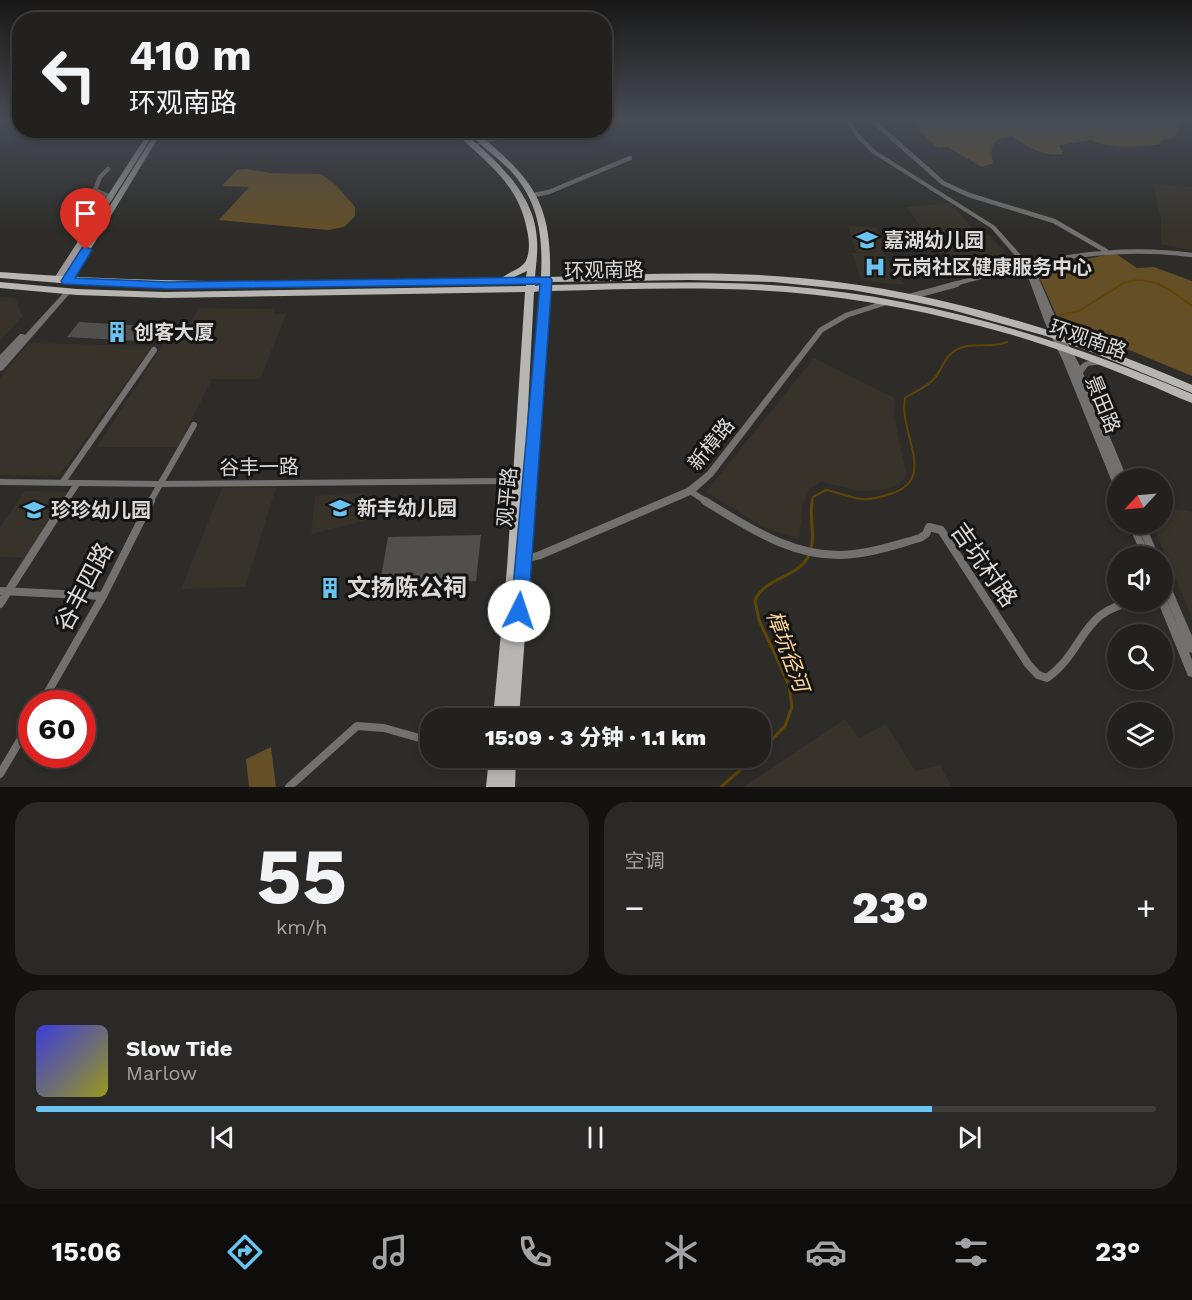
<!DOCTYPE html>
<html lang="zh">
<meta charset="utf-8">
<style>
:root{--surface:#22211f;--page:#2a2928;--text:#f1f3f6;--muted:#a2a3a4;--line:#3f3e3d;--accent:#69c4f1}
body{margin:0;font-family:"Work Sans","Noto Sans SC",sans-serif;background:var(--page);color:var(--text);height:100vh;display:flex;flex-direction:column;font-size:22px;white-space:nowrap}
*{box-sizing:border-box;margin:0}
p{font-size:20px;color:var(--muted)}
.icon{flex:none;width:33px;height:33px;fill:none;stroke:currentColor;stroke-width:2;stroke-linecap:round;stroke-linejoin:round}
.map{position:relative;height:787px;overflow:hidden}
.details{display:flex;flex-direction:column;gap:15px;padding:15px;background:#131211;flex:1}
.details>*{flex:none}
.top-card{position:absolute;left:12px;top:12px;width:600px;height:126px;border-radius:24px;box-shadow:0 3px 9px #0003,0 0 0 2px var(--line);background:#22211f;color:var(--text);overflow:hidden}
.needle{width:39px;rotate:244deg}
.controls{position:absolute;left:1107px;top:468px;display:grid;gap:12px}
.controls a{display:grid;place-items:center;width:66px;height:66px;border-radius:50%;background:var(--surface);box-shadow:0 3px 9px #0003,0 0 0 2px var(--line);font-size:30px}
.speed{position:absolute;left:18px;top:690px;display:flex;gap:12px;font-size:30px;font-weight:700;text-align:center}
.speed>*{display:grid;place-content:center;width:78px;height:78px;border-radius:50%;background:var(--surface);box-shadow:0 3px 9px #0003,0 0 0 2px var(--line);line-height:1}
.speed .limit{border:9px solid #d22;background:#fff;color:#111}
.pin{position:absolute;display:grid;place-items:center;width:51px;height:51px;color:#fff;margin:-62px -26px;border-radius:50% 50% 50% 0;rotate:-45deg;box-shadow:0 0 6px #0007}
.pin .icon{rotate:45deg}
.me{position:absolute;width:66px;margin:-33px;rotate:4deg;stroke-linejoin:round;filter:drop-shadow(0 0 4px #0008)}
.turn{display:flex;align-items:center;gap:21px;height:126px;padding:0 18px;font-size:27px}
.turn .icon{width:78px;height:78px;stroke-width:2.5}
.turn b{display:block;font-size:42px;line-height:51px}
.big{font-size:45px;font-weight:800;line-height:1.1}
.details .tile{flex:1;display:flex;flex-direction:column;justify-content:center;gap:9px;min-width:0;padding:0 21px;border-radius:24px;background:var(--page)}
.details .dial{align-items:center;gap:0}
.dial b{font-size:78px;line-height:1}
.song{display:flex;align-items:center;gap:18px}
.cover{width:72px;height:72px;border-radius:9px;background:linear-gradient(135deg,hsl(240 70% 55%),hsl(60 70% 35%))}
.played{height:6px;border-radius:3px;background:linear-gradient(90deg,var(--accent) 80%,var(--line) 80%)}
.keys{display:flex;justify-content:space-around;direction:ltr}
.heat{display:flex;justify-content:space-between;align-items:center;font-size:33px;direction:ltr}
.details .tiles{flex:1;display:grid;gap:15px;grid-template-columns:1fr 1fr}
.tile:last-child{grid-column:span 2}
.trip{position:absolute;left:420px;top:708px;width:351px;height:60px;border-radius:24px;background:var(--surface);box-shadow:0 3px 9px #0003,0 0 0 2px var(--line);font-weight:800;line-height:60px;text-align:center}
.dock{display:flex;height:96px;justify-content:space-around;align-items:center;background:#0e0d0c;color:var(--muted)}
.dock .icon{width:42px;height:42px}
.dock .current{color:var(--accent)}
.dock b{font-size:27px;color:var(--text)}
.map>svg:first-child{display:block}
.built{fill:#37332a}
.green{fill:#644f27}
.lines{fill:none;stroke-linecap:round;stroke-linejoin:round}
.stream-far2{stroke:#604504;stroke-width:1.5}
.stream-far1{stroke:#604504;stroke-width:2}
.stream{stroke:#604504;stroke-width:3}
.building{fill:#504f4b}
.minor-far2{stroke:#727170;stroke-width:4.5}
.minor-far1{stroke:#727170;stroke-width:6}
.minor{stroke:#727170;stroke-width:8}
.tertiary{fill:#727170;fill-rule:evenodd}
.secondary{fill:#9a9896;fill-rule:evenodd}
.primary{fill:#b8b6b3;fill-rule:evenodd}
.route{fill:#1a73e8;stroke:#114b97;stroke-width:1.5}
.labels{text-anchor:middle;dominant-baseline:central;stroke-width:6;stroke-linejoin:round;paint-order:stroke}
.poi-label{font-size:20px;font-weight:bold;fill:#dbdad8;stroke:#151413;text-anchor:start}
.street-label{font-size:20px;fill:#dbdad8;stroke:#151413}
.water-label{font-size:21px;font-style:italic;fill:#fbd798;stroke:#151413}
.near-street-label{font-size:24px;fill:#dbdad8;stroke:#151413}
.near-poi-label{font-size:24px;font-weight:bold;fill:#dbdad8;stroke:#151413;text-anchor:start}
</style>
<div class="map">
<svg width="1192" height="787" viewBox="0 0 1192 787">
<rect width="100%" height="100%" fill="#2d2c29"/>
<path class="built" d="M1153 184 1192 187V251L1161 244V219Z
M951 203 978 236 990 235 1016 265 964 275 936 241 929 239 907 207Z
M848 226 877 227 887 253H883L904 284H891L861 280 852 253H876L856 252Z
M0 297 15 298 23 316 0 341Z
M199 308 274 309 273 314H286L260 379H212L178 447H97L164 343H177Z
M29 343 152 346 59 476 0 475V378Z
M814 358 895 398 894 417 907 475 900 484 884 490 860 491 821 482 810 489 803 503 799 539 763 527 706 492Z
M222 488H276L245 587 181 589Z
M25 491 68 492 26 558 0 557V527Z
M363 493 367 520 311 534 315 496Z
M1163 507 1192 512V617L1152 524H1162Z
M845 719 859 738 886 724 915 771 940 765 952 787H743Z"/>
<path class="green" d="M919 120H1180L1179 131 1174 138 1161 140 1160 144C1144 147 1104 149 1092 140L1059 145 1063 154C1042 157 1028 147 1012 136 993 138 989 144 993 163L982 167 948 147 938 148 915 126 919 124Z
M246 169 271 173 321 174 336 185 355 207V216L344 227 328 230 219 220 249 187 222 186 237 170Z
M1115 253 1137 268 1154 267 1192 281V376L1059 321 1036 270Z
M271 747 276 787H249L246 759Z"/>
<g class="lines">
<path class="stream-far2" d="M1120 285C1133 277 1148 280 1162 285"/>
<path class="stream-far1" d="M1158 284 1170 290 1192 306
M1060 315 1079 311 1122 284
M812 502 813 497 826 490C838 492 850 498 862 499 872 500 881 497 890 494 939 480 898 433 905 398 914 392 925 388 933 380 942 371 944 356 956 350 971 341 991 349 1007 342"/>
<path class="stream" d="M760 752 785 726 792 707 789 685 759 620 755 601C763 578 797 578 808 557 817 539 809 519 812 501
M721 787 754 758"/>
</g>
<path class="building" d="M79 322 165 327 155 342 67 337Z
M481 535 476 581 380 583 388 537Z"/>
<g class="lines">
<path class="minor-far2" d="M872 120 943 183 969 195 1054 221 1106 251
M108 169 100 177 95 190 110 197
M534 195 549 192 630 158
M951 285C1034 262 1105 243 1192 255"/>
<path class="minor-far1" d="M909 297 957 284
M0 482 159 484 518 481
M62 483 154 350
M690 491 707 502
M65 502 77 484
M150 502 194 425"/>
<path class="minor" d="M705 501C749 528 798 561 853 554 876 552 898 544 920 538L926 534 929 527 941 530 1028 664 1038 675 1047 678C1086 650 1081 607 1138 602
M0 591 103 596
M0 604 66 501
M41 704 103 596 151 501
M0 774 32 720
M289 787 357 726 384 728 430 741"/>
<path class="tertiary" d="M846 120H851L858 133 876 151 995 226 1036 272 1058 323 1087 343 1089 345 1087 347H1083L1062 332 1080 366C1085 360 1094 359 1102 360L1103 362 1102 364 1088 366 1083 373 1127 478H1119L1076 374 1119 478H1118V490H1115L1114 487 1063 361 1045 323 1024 266 991 228 872 153 854 135Z
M522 130H532L472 147 469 145Z
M67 289H71L72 291 3 370 0 371V355L20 334H22L25 335Z
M886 300H888L891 302 890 304 849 317 823 332 713 476 693 494 541 559 523 563 520 562 518 559 520 556 537 552 687 488 707 472 819 328 845 313Z
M1128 524H1136L1148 551 1137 524H1145L1159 556H1142Z
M1162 572 1165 573 1192 636V653L1189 652 1192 660V677L1188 676 1158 602H1162V595L1165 596 1180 632 1162 588Z"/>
<path class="secondary" d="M150 130H156L60 282H54L53 280Z
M157 130H163L70 283H64L63 281Z"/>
<path class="primary" d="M453 130H461C494 159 535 192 537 240 538 253 536 264 535 277H541C543 235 539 200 508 168 494 155 479 144 466 130H474C531 178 552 199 550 277 633 275 717 270 800 278 936 290 1067 331 1192 385V393L1094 353 1046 336 952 310 902 299 852 290 773 282 689 280 550 282V285C629 283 707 280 786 286 927 297 1063 339 1192 394V403C1175 397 1159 388 1142 382 1098 364 1054 347 1009 334 936 313 862 298 786 292 707 286 629 289 550 291L519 718H493L507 568 525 292 164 298 77 295 0 288V282L77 289 164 292 526 286V283L216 288 72 284 0 278V272C167 285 334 282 502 278 509 271 524 269 527 258 530 250 529 238 527 230 518 182 485 162 453 130ZM527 271 526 277H514ZM535 283H541V285L535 286ZM541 291 540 299 523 504 534 292Z
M489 758H516L515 787H486Z"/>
</g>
<linearGradient id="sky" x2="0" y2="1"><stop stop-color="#191817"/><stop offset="0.52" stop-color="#464b54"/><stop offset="1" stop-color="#464b54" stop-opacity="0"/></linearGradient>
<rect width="1192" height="231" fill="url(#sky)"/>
<path class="route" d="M86 247 92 250 75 278 169 282 550 277 552 280 528 611 526 617 519 620 513 617 511 611 540 284 169 289 63 284 61 281 82 248Z"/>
<defs>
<symbol id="school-bare" viewBox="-9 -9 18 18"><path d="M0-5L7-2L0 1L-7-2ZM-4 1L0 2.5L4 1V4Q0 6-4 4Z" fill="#69c4f1" stroke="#151413" stroke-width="2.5" paint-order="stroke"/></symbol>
<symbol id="hospital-bare" viewBox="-9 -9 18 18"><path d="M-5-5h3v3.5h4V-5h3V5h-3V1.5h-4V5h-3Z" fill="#69c4f1" stroke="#151413" stroke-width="2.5" paint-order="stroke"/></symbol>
<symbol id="building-bare" viewBox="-9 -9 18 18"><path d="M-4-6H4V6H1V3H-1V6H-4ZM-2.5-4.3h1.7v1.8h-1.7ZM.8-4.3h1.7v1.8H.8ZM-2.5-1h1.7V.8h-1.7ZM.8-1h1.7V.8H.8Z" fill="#69c4f1" stroke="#151413" stroke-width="2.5" paint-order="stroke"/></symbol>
</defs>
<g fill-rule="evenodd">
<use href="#school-bare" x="852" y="225" width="30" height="30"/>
<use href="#hospital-bare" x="860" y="252" width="30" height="30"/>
<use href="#building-bare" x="102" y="317" width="30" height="30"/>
<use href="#school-bare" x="325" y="493" width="30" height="30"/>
<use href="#school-bare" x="19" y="495" width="30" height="30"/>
<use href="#building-bare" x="315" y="573" width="30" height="30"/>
</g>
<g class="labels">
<g class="poi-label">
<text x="884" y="240">嘉湖幼儿园</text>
<text x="892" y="267">元岗社区健康服务中心</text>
<text x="134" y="332">创客大厦</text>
<text x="357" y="508">新丰幼儿园</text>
<text x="51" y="510">珍珍幼儿园</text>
</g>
<g class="street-label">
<text transform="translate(604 270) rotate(-1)">环观南路</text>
<text transform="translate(1088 339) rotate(19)">环观南路</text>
<text transform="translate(1103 404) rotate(68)">景田路</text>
<text transform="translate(711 444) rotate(-51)">新樟路</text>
<text transform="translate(259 467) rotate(-1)">谷丰一路</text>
<text transform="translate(507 497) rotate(-85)">观平路</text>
</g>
<g class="water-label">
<text transform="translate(788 651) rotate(70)">樟坑径河</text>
</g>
<g class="near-street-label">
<text transform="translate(984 565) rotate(55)">吉坑村路</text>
<text transform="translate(84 587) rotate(-62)">谷丰四路</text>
</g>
<g class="near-poi-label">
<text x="347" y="588">文扬陈公祠</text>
</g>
</g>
</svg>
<div class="controls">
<a><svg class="needle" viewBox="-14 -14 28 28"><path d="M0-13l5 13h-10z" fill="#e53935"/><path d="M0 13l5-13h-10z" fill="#a2a3a4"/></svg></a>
<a><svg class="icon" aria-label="sound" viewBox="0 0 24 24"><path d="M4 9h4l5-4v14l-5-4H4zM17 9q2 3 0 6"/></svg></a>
<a><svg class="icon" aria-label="search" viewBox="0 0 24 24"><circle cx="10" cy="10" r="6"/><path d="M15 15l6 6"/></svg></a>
<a><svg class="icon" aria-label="layers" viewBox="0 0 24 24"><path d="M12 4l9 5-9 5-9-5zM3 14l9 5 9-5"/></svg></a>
</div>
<div class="speed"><div class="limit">60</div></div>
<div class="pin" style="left:86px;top:250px;background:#d93025"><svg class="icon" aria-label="arrive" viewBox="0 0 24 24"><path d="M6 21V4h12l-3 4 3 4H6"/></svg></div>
<svg class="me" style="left:519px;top:611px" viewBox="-20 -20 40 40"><circle r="19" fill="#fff"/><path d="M0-13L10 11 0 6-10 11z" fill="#1a73e8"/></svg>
<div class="trip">15:09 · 3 分钟 · 1.1 km</div>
<div class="top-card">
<div class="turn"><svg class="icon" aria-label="left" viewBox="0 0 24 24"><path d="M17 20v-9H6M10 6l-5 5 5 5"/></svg><div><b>410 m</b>环观南路</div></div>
</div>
</div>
<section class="details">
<div class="tiles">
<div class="tile dial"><b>55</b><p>km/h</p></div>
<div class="tile"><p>空调</p>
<div class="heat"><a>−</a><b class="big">23°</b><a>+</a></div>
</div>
<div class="tile">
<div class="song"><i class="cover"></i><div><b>Slow Tide</b><p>Marlow</p></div></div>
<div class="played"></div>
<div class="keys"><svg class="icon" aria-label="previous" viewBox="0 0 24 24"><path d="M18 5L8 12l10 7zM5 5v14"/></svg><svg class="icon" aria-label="pause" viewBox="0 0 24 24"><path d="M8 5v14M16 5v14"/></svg><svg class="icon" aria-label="next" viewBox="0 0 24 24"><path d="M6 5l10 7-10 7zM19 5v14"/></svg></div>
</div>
</div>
</section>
<nav class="dock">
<b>15:06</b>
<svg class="icon current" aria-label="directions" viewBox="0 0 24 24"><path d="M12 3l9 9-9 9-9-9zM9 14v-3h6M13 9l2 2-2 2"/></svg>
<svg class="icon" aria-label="music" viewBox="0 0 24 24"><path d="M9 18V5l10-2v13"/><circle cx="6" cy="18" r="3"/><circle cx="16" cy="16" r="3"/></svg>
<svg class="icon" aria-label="phone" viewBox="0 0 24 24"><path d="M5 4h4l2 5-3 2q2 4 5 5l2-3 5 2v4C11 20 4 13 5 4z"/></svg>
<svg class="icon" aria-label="climate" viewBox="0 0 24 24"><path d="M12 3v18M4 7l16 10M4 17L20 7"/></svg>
<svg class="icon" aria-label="car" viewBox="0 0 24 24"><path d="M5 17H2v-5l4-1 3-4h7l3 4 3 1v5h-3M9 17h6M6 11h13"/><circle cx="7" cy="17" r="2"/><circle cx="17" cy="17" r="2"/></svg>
<svg class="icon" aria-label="filters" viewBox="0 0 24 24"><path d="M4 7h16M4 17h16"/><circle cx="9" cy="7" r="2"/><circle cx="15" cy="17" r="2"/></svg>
<b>23°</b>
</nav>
